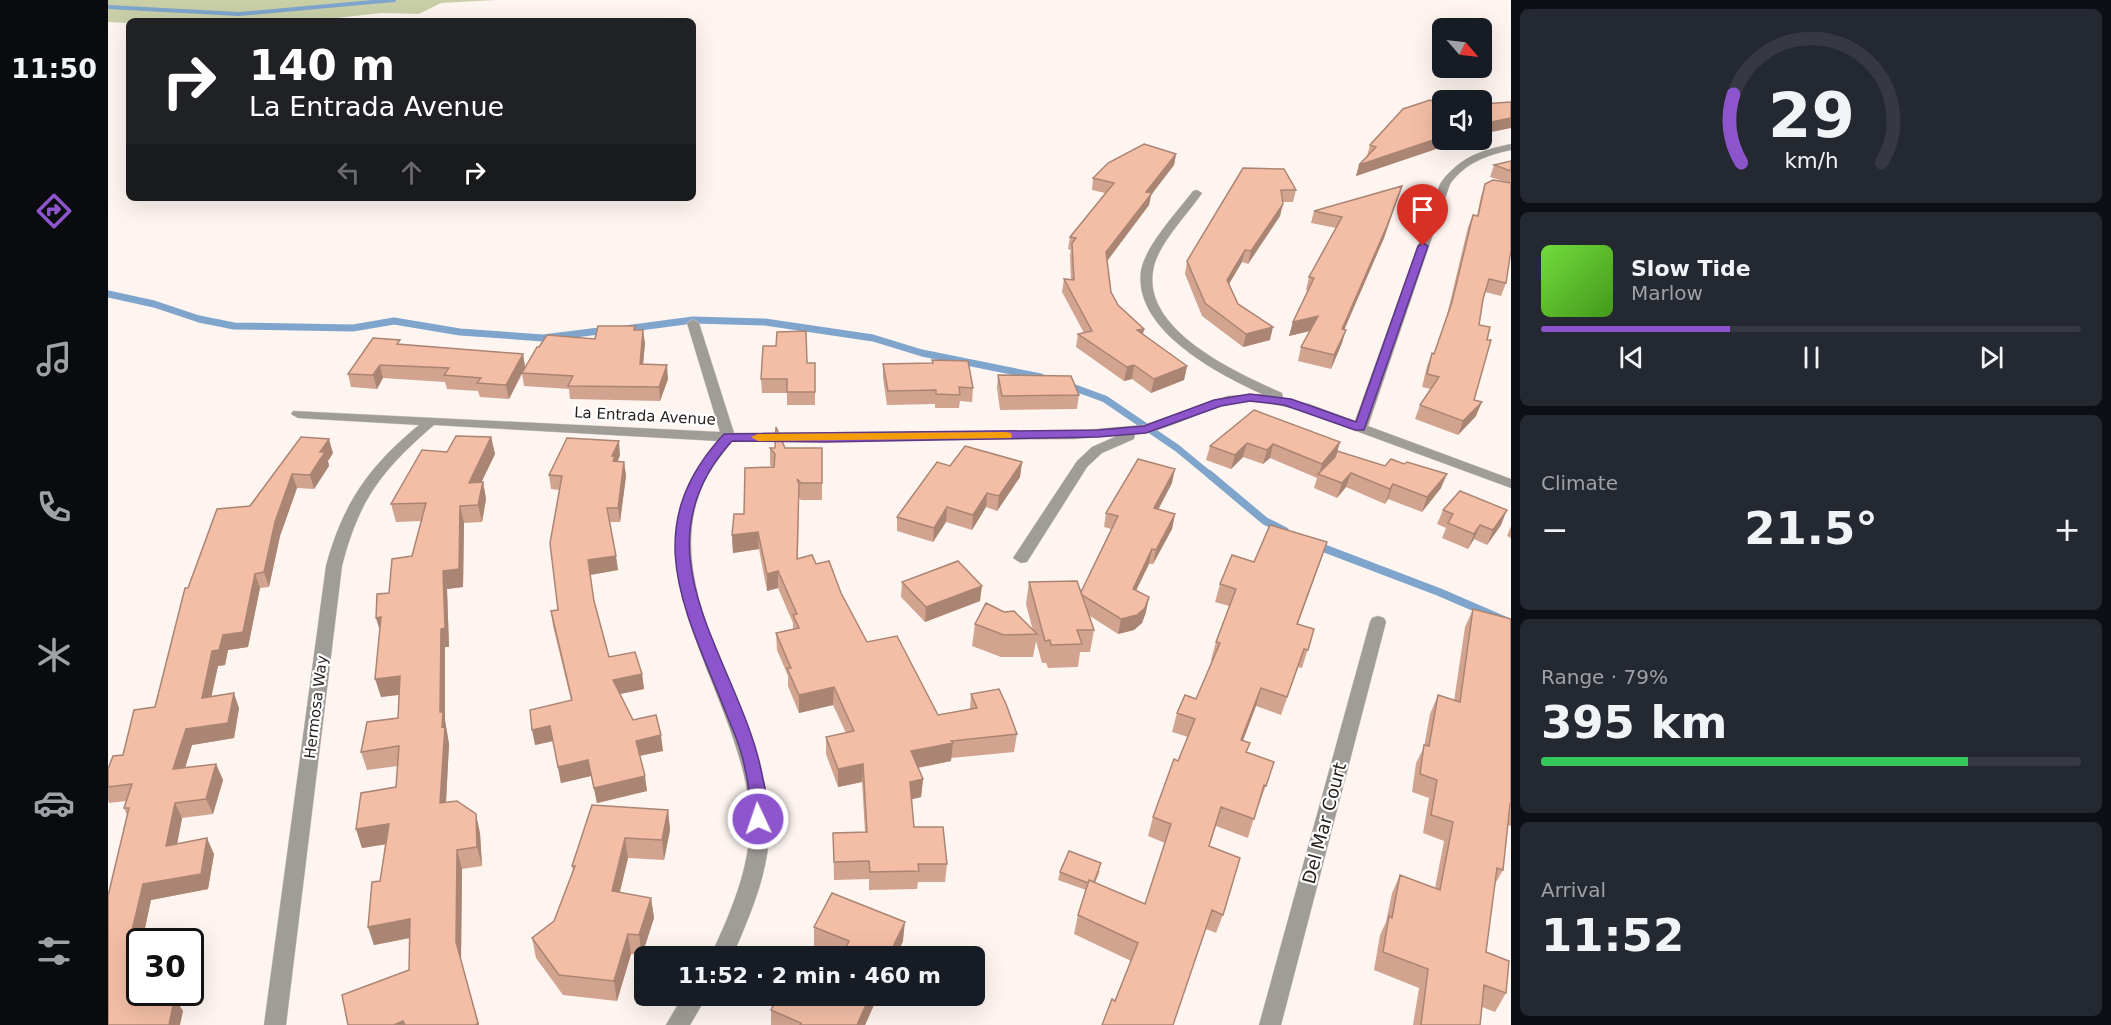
<!DOCTYPE html>
<meta charset="utf-8">
<style>
:root{--surface:#171b24;--page:#242831;--text:#f1f3f6;--muted:#9ea1a6;--line:#363941;--accent:#8d55cc}
body{margin:0;font-family:"DejaVu Sans",sans-serif;background:var(--page);color:var(--text);height:100vh;display:flex;flex-direction:column;font-size:22px;white-space:nowrap}
*{box-sizing:border-box;margin:0}
p{font-size:20px;color:var(--muted)}
.icon{flex:none;width:33px;height:33px;fill:none;stroke:currentColor;stroke-width:2;stroke-linecap:round;stroke-linejoin:round}
.map{position:relative;flex:1;overflow:hidden}
.panel{display:flex;flex-direction:column;gap:9px;padding:9px;background:#0d0f14;width:600px}
.panel>*{flex:none}
.banner{position:absolute;left:18px;top:18px;width:570px;height:183px;border-radius:9px;box-shadow:0 6px 24px #0002;background:#202124;color:#fff;overflow:hidden}
.needle{width:39px;rotate:118deg}
.buttons{position:absolute;left:1324px;top:18px;display:grid;gap:12px}
.buttons a{display:grid;place-items:center;width:60px;height:60px;border-radius:9px;background:var(--surface);box-shadow:0 6px 24px #0002;font-size:30px}
.speed{position:absolute;left:18px;top:928px;display:flex;gap:12px;font-size:30px;font-weight:700;text-align:center}
.speed>*{display:grid;place-content:center;width:78px;height:78px;border-radius:50%;background:var(--surface);box-shadow:0 6px 24px #0002;line-height:1}
.speed .limit{border:3px solid #111;border-radius:9px;background:#fff;color:#111}
.pin{position:absolute;display:grid;place-items:center;width:51px;height:51px;color:#fff;margin:-62px -26px;border-radius:50% 50% 50% 0;rotate:-45deg;box-shadow:0 0 6px #0007}
.pin .icon{rotate:45deg}
.me{position:absolute;width:66px;margin:-33px;rotate:357deg;stroke-linejoin:round;filter:drop-shadow(0 0 4px #0008)}
.turn{display:flex;align-items:center;gap:21px;height:126px;padding:0 24px;font-size:27px}
.turn .icon{width:78px;height:78px;stroke-width:2.5}
.turn b{display:block;font-size:42px;line-height:51px}
.lanes{display:flex;align-items:center;height:57px;padding:0 24px;background:#0003;justify-content:center;gap:30px;direction:ltr}
.lanes .off{opacity:.35}
.big{font-size:45px;font-weight:700;line-height:1.1}
.panel .card{flex:1;display:flex;flex-direction:column;justify-content:center;gap:9px;min-width:0;padding:0 21px;border-radius:9px;background:var(--page)}
.panel .dial{align-items:center;gap:0}
.dial svg{height:156px;overflow:visible;fill:none;stroke:var(--line);stroke-width:7;stroke-linecap:round;text-anchor:middle}
.dial text{fill:var(--text);stroke:none}
.song{display:flex;align-items:center;gap:18px}
.cover{width:72px;height:72px;border-radius:9px;background:linear-gradient(135deg,hsl(100 70% 55%),hsl(100 70% 35%))}
.played{height:6px;border-radius:3px;background:linear-gradient(90deg,var(--accent) 35%,var(--line) 35%)}
.keys{display:flex;justify-content:space-around;direction:ltr}
.heat{display:flex;justify-content:space-between;align-items:center;font-size:33px;direction:ltr}
.charge{height:9px;border-radius:4px;background:linear-gradient(90deg,#34c759 79%,var(--line) 0)}
.trip{position:absolute;left:526px;top:946px;width:351px;height:60px;border-radius:9px;background:var(--surface);box-shadow:0 6px 24px #0002;font-weight:700;line-height:60px;text-align:center}
main{display:flex;flex:1;min-height:0}
.tabs{display:flex;flex-direction:column;width:108px;justify-content:space-around;align-items:center;background:#090b0e;color:var(--muted)}
.tabs .icon{width:42px;height:42px}
.tabs .selected{color:var(--accent)}
.tabs b{font-size:27px;color:var(--text)}
.map>svg:first-child{display:block}
.green{fill:#c9d0a8}
.lines{fill:none;stroke-linecap:round;stroke-linejoin:round}
.stream-far2{stroke:#7fa5cc;stroke-width:4}
.stream-far1{stroke:#7fa5cc;stroke-width:7}
.stream{stroke:#7fa5cc;stroke-width:8}
.minor-casing{stroke:#dbd3cf;stroke-width:1}
.minor{fill:#a09c97;fill-rule:evenodd}
.wall{fill:#d2a38f}
.shaded-wall{fill:#ab8574}
.building{fill:#f4bea6;stroke:#ab8574;stroke-width:1.5}
.route{fill:#8d55cc;stroke:#5c3785;stroke-width:1.5}
.slow{fill:#f59e0b}
.labels{text-anchor:middle;dominant-baseline:central;stroke-width:4.5;stroke-linejoin:round;paint-order:stroke}
.street-label{font-size:15px;fill:#26211e;stroke:#fff}
.near-street-label{font-size:18px;fill:#26211e;stroke:#fff}
</style>
<main>
<nav class="tabs">
<b>11:50</b>
<svg class="icon selected" aria-label="directions" viewBox="0 0 24 24"><path d="M12 3l9 9-9 9-9-9zM9 14v-3h6M13 9l2 2-2 2"/></svg>
<svg class="icon" aria-label="music" viewBox="0 0 24 24"><path d="M9 18V5l10-2v13"/><circle cx="6" cy="18" r="3"/><circle cx="16" cy="16" r="3"/></svg>
<svg class="icon" aria-label="phone" viewBox="0 0 24 24"><path d="M5 4h4l2 5-3 2q2 4 5 5l2-3 5 2v4C11 20 4 13 5 4z"/></svg>
<svg class="icon" aria-label="climate" viewBox="0 0 24 24"><path d="M12 3v18M4 7l16 10M4 17L20 7"/></svg>
<svg class="icon" aria-label="car" viewBox="0 0 24 24"><path d="M5 17H2v-5l4-1 3-4h7l3 4 3 1v5h-3M9 17h6M6 11h13"/><circle cx="7" cy="17" r="2"/><circle cx="17" cy="17" r="2"/></svg>
<svg class="icon" aria-label="filters" viewBox="0 0 24 24"><path d="M4 7h16M4 17h16"/><circle cx="9" cy="7" r="2"/><circle cx="15" cy="17" r="2"/></svg>
</nav>
<div class="map">
<svg width="1403" height="1025" viewBox="0 0 1403 1025">
<rect width="100%" height="100%" fill="#fef5f1"/>
<path class="green" d="M0 0H387L333 3 311 14 273 13 202 21H21V23L0 22Z"/>
<g class="lines">
<path class="stream-far2" d="M0 7 131 14 286 0"/>
<path class="stream-far1" d="M0 294 46 304 91 319 126 326 245 328 286 321 352 332 435 338 499 330
M517 329 585 320 657 322 765 338 814 353 933 377
M959 385 997 399 1069 448 1103 476"/>
<path class="stream" d="M1101 474 1157 521 1177 531
M1210 546 1331 592 1403 623"/>
<defs>
<path id="minor" d="M1403 144V150C1379 155 1357 163 1342 184L1260 426 1403 479V488L1191 410C1170 405 1148 399 1126 403 1092 410 1061 431 1027 434L1026 439 994 453 979 467 919 562 913 563 905 558 969 461 984 447 1011 435 966 439 624 441C615 454 602 468 596 482 546 592 656 707 661 818 664 866 643 913 624 957H602C622 914 643 867 642 818 639 710 529 586 582 482 589 467 601 454 610 441L326 425C274 470 251 499 234 566L178 1025H156L218 566C235 503 261 466 311 425L190 418 183 414 185 411 612 432 579 323 585 319 591 323 626 433 966 431 1036 425 1120 396 1154 394C1110 374 1025 330 1033 271 1037 246 1070 211 1085 191L1089 190 1094 193C1080 214 1048 246 1045 271 1035 331 1129 373 1174 393L1175 398 1201 404 1247 421 1332 184C1350 158 1373 150 1403 144Z
M1270 616 1276 618 1278 622 1173 1025H1151L1262 622 1264 618Z
M575 996H599L582 1025H558Z"/>
</defs>
<use href="#minor" class="minor-casing"/>
<use href="#minor" class="minor"/>
</g>
<path class="wall" d="M1335 140H1357L1339 146 1335 144 1328 149 1248 176 1251 165 1259 156 1262 145Z
M1068 154 1066 165 1043 195 1041 205 999 260 1003 292 1010 305 1036 329 1035 334 1079 366 1076 380 1043 393 1024 379 1016 381 968 347 970 334 976 333 954 292 956 279 963 280 962 255 963 250 960 249 962 237 997 193 984 190 985 178Z
M1403 161V250L1398 283 1393 296 1377 292 1371 325 1366 400 1368 416 1350 435 1307 419 1312 405 1323 389 1314 387 1319 366 1324 353 1326 354 1339 315 1360 227 1365 215 1369 216 1373 196 1377 184 1398 182 1382 177 1386 165Z
M1135 168 1188 190 1185 202H1174L1172 216 1140 264 1134 262 1121 284 1130 304 1162 340 1135 347 1094 316 1077 274 1079 261Z
M1294 186 1276 238 1236 329 1234 343 1223 369 1190 361 1193 347 1202 331 1181 336 1185 322 1200 291 1198 290 1201 277 1228 228 1203 223 1206 211Z
M527 330 537 343 535 364 560 379 552 401 462 399 461 389 416 386 414 374 401 399 372 397 370 391 339 389 337 382 275 378 269 389 243 387 240 374 293 345 415 354 417 367 431 347 487 339Z
M699 363H707V405H679V393H654L653 379Z
M775 364 865 388 864 402 852 401 851 408H827V404L779 405 775 378Z
M890 375 971 395 969 409 892 410 889 388Z
M1146 410 1232 442 1229 451 1333 488 1314 512 1280 499 1277 504 1238 487 1229 498 1206 488 1209 478 1162 458 1155 464 1135 457 1123 469 1098 460 1102 446Z
M193 437 225 453 220 461 221 466 206 489 189 488 172 536 161 587 152 588 140 647 120 650 117 665 110 666 103 696 131 708 126 738 84 745 77 768 108 764 115 780 105 814 74 818 69 844 106 854 100 889 43 900 35 937 32 993H74L71 1005 75 1011 0 1025 19 815 16 808 18 801 1 803 0 800V769L15 755 47 707 80 588Z
M383 437 387 454 373 482H375L378 499 374 522 356 523 355 587 339 589 341 647H337V720L341 744 338 802 372 833 374 866 354 869 353 961 371 1025H240L301 970V938L266 945 260 927 272 881 277 844 254 848 248 829 288 787 290 766 259 770 253 752 290 718 291 695 273 697 272 631 268 618 281 593 304 556 313 521 288 522 283 504 339 452Z
M662 448H714V500H693L691 498 690 559 708 564 733 593 759 642 830 715 862 709 863 694 909 734 906 752 843 758V761L810 768 815 779 813 797 803 799 806 827 839 864 837 882H810L809 889 761 890V879L726 880 725 833 757 832 754 782 730 787 718 754V737L738 733 725 705 691 713 680 686V676L669 650 668 633 685 629V623L670 588 659 591 651 549 625 553 624 535 636 514 664 467 662 465Z
M512 455 510 461 516 462 518 476 512 522H502L510 570 482 575 486 601 501 657 534 674 536 689 512 694 525 720 555 751 532 756 539 791 489 803 483 776 453 783 445 741 427 745 463 700 445 626 443 611 450 610 452 490 443 489 441 475Z
M914 462 912 477 889 511 878 507 864 530 838 522 825 542 789 531V517L842 466Z
M1064 483 1050 510 1067 514 1064 529 1045 564H1041L1028 590 1038 612 1034 623 1026 630 1010 634 982 616 986 630 982 652H972L970 667 940 668 938 663H934L928 641 925 657H893L864 646 867 624 925 631 918 604 921 582 973 592 1003 529 996 527 998 513Z
M1335 510 1393 525 1379 545 1366 539 1360 549 1334 538 1338 528 1329 524Z
M1403 526V538L1399 536Z
M1219 542 1190 624 1206 629 1194 668 1190 667 1173 715 1148 706 1135 740 1142 743 1139 752 1166 762 1151 805 1150 804 1140 838 1108 826 1101 846 1115 915 1108 933 1098 929 1007 1001 1023 961 966 934 970 915 978 890 950 880 952 872 992 871 987 883 1037 904 1057 843 1040 836 1045 817 1080 737 1064 732 1069 713 1088 699 1104 661 1103 660 1108 642 1121 606 1107 602 1112 584 1146 562Z
M794 582 872 601 817 622 793 597Z
M1365 609 1403 619V826L1400 825 1395 870 1387 884 1378 952 1398 993 1387 1012 1374 1007 1372 1025H1305L1311 988 1266 970 1272 935 1278 922 1284 893 1292 875 1327 888 1336 841 1315 833 1321 798 1304 792 1308 763 1316 747 1322 714 1330 695 1346 701 1357 627Z
M560 810 562 830 556 860 520 858 512 892 543 898 546 918 534 955 523 954 509 1001 455 995 428 958 424 938 446 921 465 871 464 866Z
M706 927 795 941 788 957H733L706 946Z
M770 996 757 1025H663V1010Z"/>
<path class="shaded-wall" d="M1403 118V128L1374 134V124Z
M1335 136V140H1337L1335 144 1328 149 1248 176 1251 165Z
M1341 140H1357L1339 146Z
M1068 154 1066 165 1043 195 1041 205 997 264 998 252 1038 192Z
M1294 186 1276 238 1231 342 1234 329Z
M1175 204 1172 216 1140 264 1143 251Z
M1137 250 1134 262 1116 292 1119 280Z
M1210 316 1206 330 1181 336 1185 322Z
M1165 327 1162 340 1135 347 1138 334Z
M1036 329 1033 342 1029 330Z
M535 330 537 343 534 377 532 364Z
M1238 330 1234 343 1223 369 1226 355Z
M415 354 417 367 401 399 398 385Z
M272 365 275 378 269 389 265 375Z
M559 365 560 379 552 401 551 387Z
M1026 365 1024 379 1016 381 1019 367Z
M1079 366 1076 380 1043 393 1046 379Z
M1374 402 1368 416 1350 435 1355 421Z
M383 437 387 454 365 500 361 483Z
M221 439 225 453 220 461 221 466 206 489 202 475 212 452Z
M511 441 512 455 508 465 507 475 504 456Z
M1232 442 1228 456 1211 474 1214 464Z
M1139 443 1135 457 1123 469 1127 455Z
M1165 444 1162 458 1155 464 1159 450Z
M516 462 518 476 512 522 510 508Z
M914 462 912 477 889 511 891 496Z
M1067 469 1064 483 1043 523 1046 508Z
M1243 473 1238 487 1229 498 1234 483Z
M184 474 189 488 172 536 161 587 156 572 167 522Z
M1339 474 1333 488 1314 512 1319 497Z
M375 482 378 499 374 522 370 505Z
M1285 484 1280 499 1277 504 1282 489Z
M879 493 878 507 864 530 865 515Z
M352 506 356 523 355 587 339 589 341 647H337V720L341 744 337 822 332 803 334 727 332 712 333 629 335 571Z
M839 507 838 522 825 542 826 528Z
M1399 510 1393 525 1379 545 1385 530Z
M1067 514 1064 529 1045 564 1048 550Z
M1372 525 1366 539 1360 549 1366 534Z
M650 532 651 549 625 553 624 535Z
M1219 542 1213 560 1183 642 1189 624Z
M1044 549 1041 564 1022 603 1025 589Z
M508 556 510 570 482 575 480 560Z
M670 571V588L659 591V574Z
M147 574 152 588 140 647 120 650 117 665 110 666 100 713 94 698 104 651 115 635Z
M874 586 872 601 817 622 818 607Z
M1041 597 1038 612 1034 623 1026 630 1010 634 1013 619Z
M273 617 274 636 268 618Z
M534 674 536 689 507 695 505 680Z
M292 676 297 694 273 697 267 679Z
M726 687 725 705 691 713V695Z
M1153 688 1148 706 1128 759 1133 740Z
M126 693 131 708 126 738 84 745 72 785 65 769 78 729Z
M442 726 445 741 427 745 424 730Z
M553 735 555 751 530 756 528 741Z
M845 743 843 761 802 769 803 751Z
M480 760 483 776 453 783 450 767Z
M108 764 115 780 105 814 98 799Z
M755 764 754 782 730 787V769Z
M537 776 539 791 489 803 486 788Z
M815 779 813 797 801 800 802 782Z
M67 803 74 818 66 861 58 846Z
M560 810 562 830 556 860 554 840Z
M368 814 372 833 374 866 369 847Z
M281 824 286 843 254 848 248 829Z
M99 838 106 854 100 889 43 900 34 942 22 939 35 884Z
M517 838 520 858 507 911 504 891Z
M349 850 354 869 353 961 371 1025H367L348 942Z
M543 898 546 918 534 955 531 935Z
M302 919 307 937 266 945 260 927Z
M797 922 795 941 788 957H780Z
M75 929 82 942H73Z
M520 934 523 954 509 1001 506 981Z
M63 993H74L71 1005 75 1011 72 1025H61Z
M762 996H770L757 1025H749Z
M295 1021 297 1025H286Z"/>
<path class="building" d="M1322 100 1335 105V136L1331 138 1251 165 1268 147 1262 145 1295 109Z
M1403 102V118L1374 124V104Z
M1036 144 1068 154 1038 192 1044 193 998 252 1003 292 1010 305 1036 329 1029 330 1079 366 1046 379 1026 365 1019 367 970 334 984 331 956 279 966 280 964 243 968 238 962 237 1006 183 985 178 1000 163Z
M1403 161V171L1386 165Z
M1135 168 1176 169 1188 190H1173L1175 204 1143 251 1137 250 1119 280 1130 304 1165 327 1138 334 1097 303 1079 261Z
M1385 180 1403 183V250L1398 283 1381 279 1375 299 1371 325 1382 327 1379 340H1383L1366 400 1374 402 1355 421 1312 405 1331 377 1319 374 1324 353 1326 354 1344 302 1365 215 1370 216 1377 184Z
M1294 186 1279 226 1234 329 1238 330 1226 355 1193 347 1210 316 1185 322 1206 278 1201 277 1234 217 1206 211Z
M490 326H527L526 330H535L532 364 559 365 551 387 460 386 465 376 414 373 429 347H431L439 335 487 339Z
M698 331 699 363H707V392H679V379H653L655 346H668L669 332Z
M265 338 292 340 289 344 415 354 398 385 369 383 373 378 336 375 341 368 272 365 265 375 240 374Z
M824 360 860 361 865 388 851 387 852 395 828 394V390L780 391 775 364 825 363Z
M890 375 963 376 971 395 894 396Z
M1146 410 1232 442 1214 464 1165 444 1159 450 1139 443 1127 455 1102 446Z
M668 427 677 448H714V483H693L689 479 691 484 689 559 704 555 708 564 721 561 733 593 759 642 789 636 830 715 869 708 863 694 891 689 898 704 909 734 843 741 845 743 803 751 815 779 802 782 806 827H835L839 864H810L811 871 762 872 761 861 726 862 725 833 759 832 755 764 730 769 718 737 746 731 726 687 691 695 679 668H683L668 633 691 628 685 615 689 614 670 571 659 574 650 532 624 535 626 514H636L637 468 666 467 667 454 662 448H667Z
M348 436 383 437 361 483 375 482 370 505 352 506 351 569 335 571 337 628 333 629 332 712H335L334 727 337 726 332 803 349 801 368 814 369 847 349 850 348 942 370 1023 367 1025H297L295 1021 286 1025H240L234 995 301 970 302 919 260 927 264 882 272 881 281 824 248 829 253 793 288 787 291 746 253 752 259 722 290 718 292 676 267 679 273 617 268 618 269 594 281 593 284 559 304 556 318 503 283 504 314 450 339 452Z
M193 437 221 439 212 452H217L202 475 184 474 167 522 156 572 147 574 135 632 115 635 111 650 104 651 94 698 126 693 120 723 78 729 65 769 108 764 98 799 67 803 58 846 99 838 93 874 35 884 22 939 75 929 73 942H32V993H63L62 997 67 996 61 1025H0V896L21 808H16L24 784 0 787V769L5 756 15 755 26 710 47 707 77 588H80L109 509 142 506Z
M459 438 511 441 504 456H507L505 461 516 462 510 508H499L508 556 480 560 486 601 501 657 527 652 534 674 505 680 525 720 548 715 553 735 528 741 537 776 486 788 480 760 450 767 442 726 424 730 422 710 464 700 443 611 450 610 442 543 454 476 441 475Z
M857 446 914 462 891 496 879 493 865 515 839 507 826 528 789 517 829 462 842 466Z
M1229 451 1277 466 1283 459 1296 464 1299 462 1339 474 1319 497 1285 484 1282 489 1243 473 1234 483 1210 474 1227 457Z
M1030 459 1067 469 1046 508 1067 514 1048 550 1044 549 1025 589 1041 597 1037 608 1029 615 1013 619 974 595 973 592 1010 516 998 513Z
M1352 491 1399 510 1385 530 1372 525 1366 534 1340 523 1345 514 1335 510Z
M1162 525 1219 542 1189 624 1206 629 1200 650 1196 649 1179 697 1153 688 1133 740 1142 743 1138 752 1166 762 1158 786 1156 785 1146 819 1113 807 1101 846 1132 858 1115 915 1104 910 1065 1025H994L1004 999 1007 1001 1030 943 970 915 981 880 1037 904 1063 824 1045 817 1066 759 1070 761 1087 719 1069 713 1077 695 1088 699 1112 643 1108 642 1128 589 1112 584 1124 555 1146 562Z
M850 561 874 586 818 607 794 582Z
M969 581 986 630H969L974 644 943 645 942 640 937 641 921 582Z
M878 603 896 612 906 611 929 634 896 635 867 624Z
M1365 609 1403 619V804H1402L1395 870 1389 868 1378 952 1401 961 1398 993 1376 985 1372 1025H1313L1320 969 1275 952 1281 916 1284 918 1292 875 1332 890 1345 822 1323 815 1329 780 1312 774 1316 745 1321 746 1330 695 1352 702Z
M484 805 560 810 554 840 517 838 504 891 543 898 531 935 520 934 506 981 451 975 424 938 446 921 467 866H464Z
M961 851 993 863 986 882 981 880 980 883 952 872Z
M724 893 797 922 780 957H734L741 941 706 927Z
M670 996H762L749 1025H692L693 1023 663 1010Z"/>
<path class="route" d="M1315 243 1320 246 1256 430H1247L1176 405 1142 401 1113 406 1038 433 990 437 717 442 624 441C521 554 634 662 655 779 658 793 663 810 656 824L650 826 644 824C640 816 643 810 642 801 641 787 638 770 634 756 631 743 625 730 620 718 580 614 526 531 616 434L990 430 1036 426 1106 400 1142 394 1183 399 1248 422 1310 246Z"/>
<path class="slow" d="M898 432 903 433 904 436 903 438 650 441 643 437 650 434Z"/>
<g class="labels">
<g class="street-label">
<text transform="translate(537 416) rotate(3)">La Entrada Avenue</text>
<text transform="translate(208 707) rotate(-83)">Hermosa Way</text>
</g>
<g class="near-street-label">
<text transform="translate(1216 823) rotate(-75)">Del Mar Court</text>
</g>
</g>
</svg>
<div class="buttons">
<a><svg class="needle" viewBox="-14 -14 28 28"><path d="M0-13l5 13h-10z" fill="#e53935"/><path d="M0 13l5-13h-10z" fill="#9ea1a6"/></svg></a>
<a><svg class="icon" aria-label="sound" viewBox="0 0 24 24"><path d="M4 9h4l5-4v14l-5-4H4zM17 9q2 3 0 6"/></svg></a>
</div>
<div class="speed"><div class="limit">30</div></div>
<div class="pin" style="left:1315px;top:246px;background:#d93025"><svg class="icon" aria-label="arrive" viewBox="0 0 24 24"><path d="M6 21V4h12l-3 4 3 4H6"/></svg></div>
<svg class="me" style="left:650px;top:819px" viewBox="-20 -20 40 40"><circle r="17" fill="#8d55cc" stroke="#fff" stroke-width="3"/><path d="M0-11L8 9 0 5-8 9z" fill="#fff"/></svg>
<div class="trip">11:52 · 2 min · 460 m</div>
<div class="banner">
<div class="turn"><svg class="icon" aria-label="right" viewBox="0 0 24 24"><path d="M7 20v-9h11M14 6l5 5-5 5"/></svg><div><b>140 m</b>La Entrada Avenue</div></div>
<div class="lanes"><svg class="icon off" aria-label="left" viewBox="0 0 24 24"><path d="M17 20v-9H6M10 6l-5 5 5 5"/></svg><svg class="icon off" aria-label="ahead" viewBox="0 0 24 24"><path d="M12 20V5M6 11l6-6 6 6"/></svg><svg class="icon" aria-label="right" viewBox="0 0 24 24"><path d="M7 20v-9h11M14 6l5 5-5 5"/></svg></div>
</div>
</div>
<section class="panel">
<div class="card dial"><svg viewBox="0 0 100 80">
<path d="M14 69A42 42 0 1 1 86 69"/>
<path d="M14 69A42 42 0 0 1 10 34" stroke="#8d55cc"/>
<text x="50" y="56" font-size="32" font-weight="700">29</text>
<text x="50" y="72" font-size="11">km/h</text>
</svg></div>
<div class="card">
<div class="song"><i class="cover"></i><div><b>Slow Tide</b><p>Marlow</p></div></div>
<div class="played"></div>
<div class="keys"><svg class="icon" aria-label="previous" viewBox="0 0 24 24"><path d="M18 5L8 12l10 7zM5 5v14"/></svg><svg class="icon" aria-label="pause" viewBox="0 0 24 24"><path d="M8 5v14M16 5v14"/></svg><svg class="icon" aria-label="next" viewBox="0 0 24 24"><path d="M6 5l10 7-10 7zM19 5v14"/></svg></div>
</div>
<div class="card"><p>Climate</p>
<div class="heat"><a>−</a><b class="big">21.5°</b><a>+</a></div>
</div>
<div class="card"><p>Range · 79%</p><b class="big">395 km</b><div class="charge"></div></div>
<div class="card"><p>Arrival</p><b class="big">11:52</b></div>
</section>
</main>
